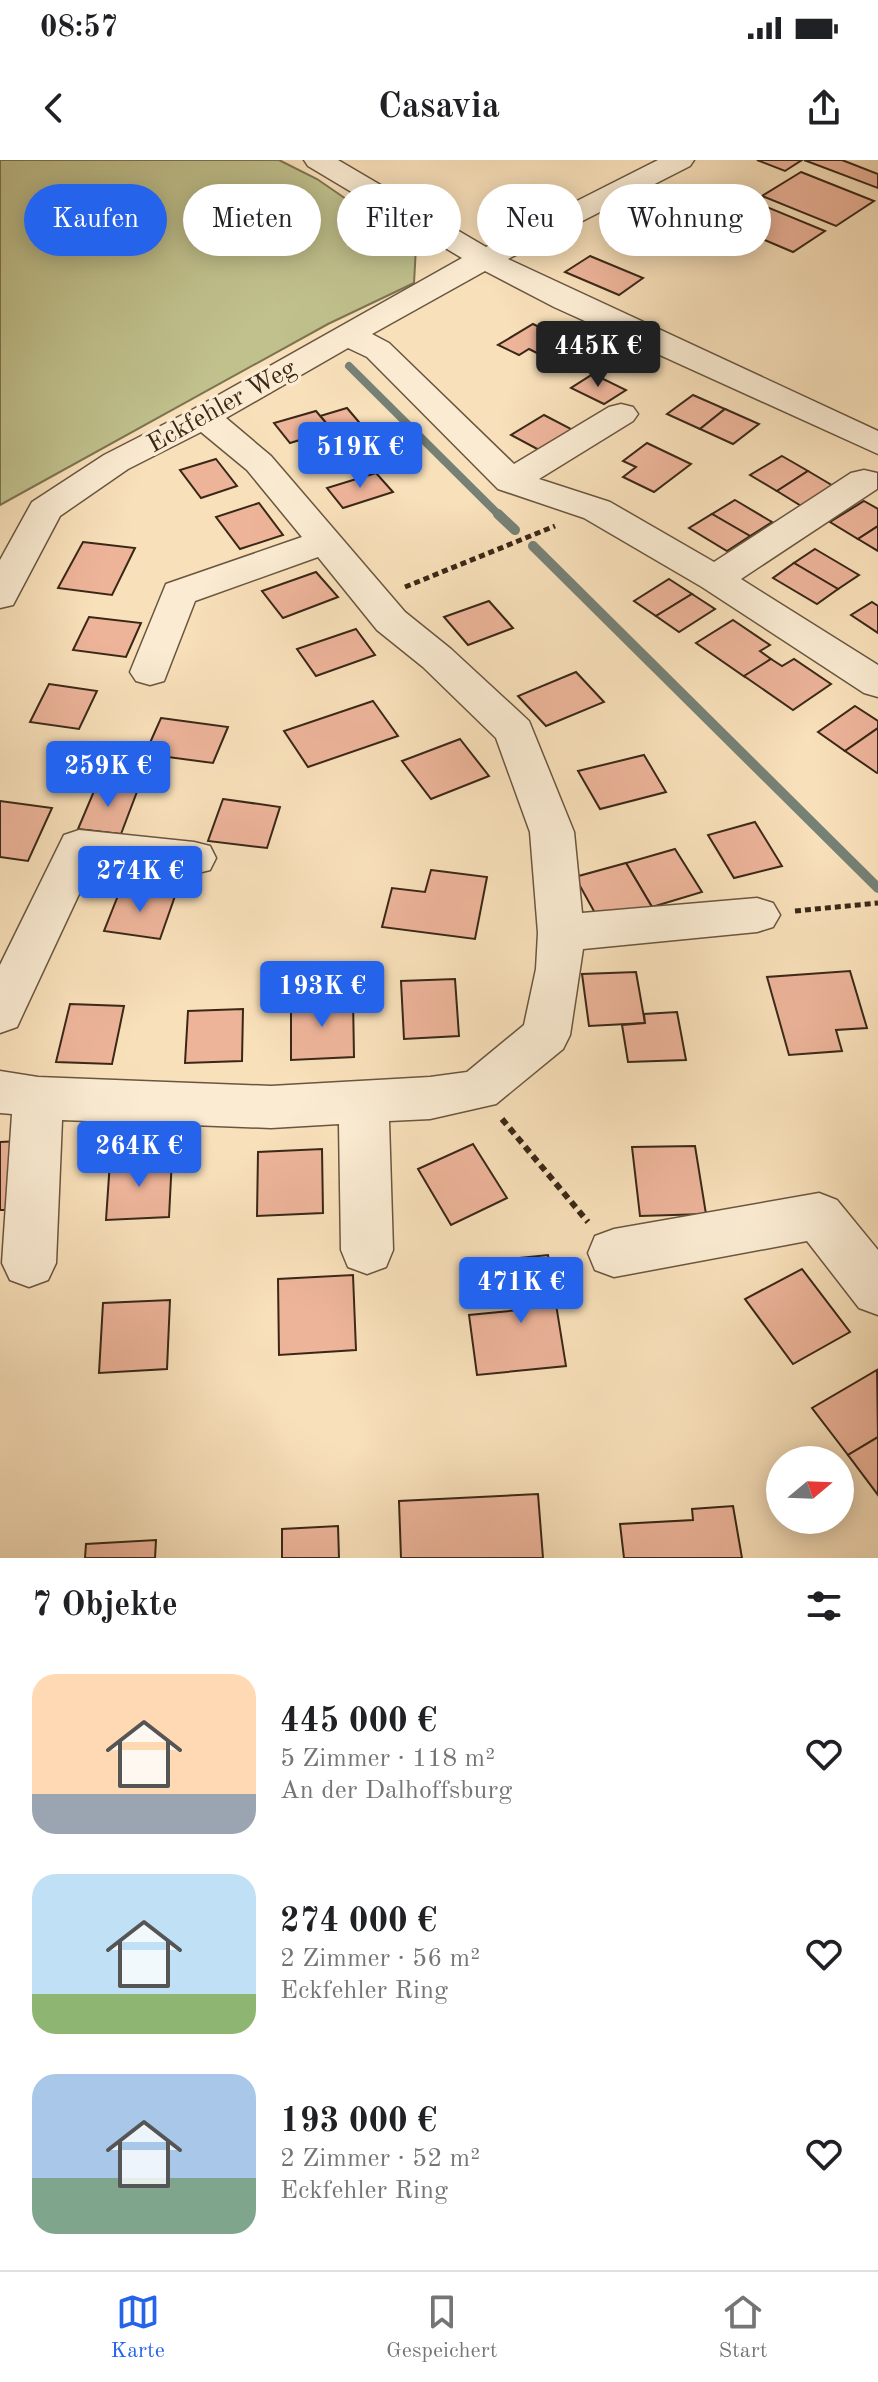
<!DOCTYPE html>
<html lang="de">
<head>
<meta charset="utf-8">
<style>
  body { margin:0; font-family:"Old Standard TT",serif; background:#f6f6f6; color:#202124; height:100vh; display:flex; flex-direction:column; font-size:30px; white-space:nowrap }
  * { box-sizing:border-box; margin:0 }
  p { font-size:26px; color:#757577 }
  .icon { flex:none; width:44px; height:44px; fill:none; stroke:currentColor; stroke-width:2; stroke-linecap:round; stroke-linejoin:round }
  .map { position:relative; height:1398px; overflow:hidden }
  .drawer { display:flex; flex-direction:column; background:#fff; flex:1 }
  .drawer>* { flex:none }
  .guide { position:absolute; left:24px; top:24px; width:830px; height:72px; display:flex; gap:16px }
  .needle { width:52px; rotate:71deg }
  .controls { position:absolute; left:766px; top:1286px; display:grid; gap:16px }
  .controls a { display:grid; place-items:center; width:88px; height:88px; border-radius:50%; background:#fff; box-shadow:0 4px 20px #0003; font-size:40px }
  .price { position:absolute; translate:-50% -68px; padding:0 18px; border-radius:8px; background:#2563eb; color:#fff; font-size:26px; line-height:52px; filter:drop-shadow(0 2px 4px #0008) }
  .price::after { content:''; position:absolute; left:50%; top:48px; width:24px; height:18px; margin-left:-12px; background:inherit; clip-path:polygon(0 0,100% 0,50% 100%) }
  .price.current { background:#222; color:#fff }
  ul { padding:0; list-style:none }
  li { display:flex; align-items:center; gap:24px; height:200px; padding:0 32px }
  li span { display:grid; place-items:center; flex:none; width:224px; height:160px; border-radius:24px; color:#555 }
  li>.icon { margin-inline-start:auto }
  span .icon { width:96px; height:96px; fill:#fffc; stroke-width:1 }
  li b { font-size:34px }
  h2 { display:flex; justify-content:space-between; align-items:center; height:96px; padding:0 32px; font-size:34px }
  .pill { padding:0 28px; border-radius:36px; background:#fff; box-shadow:0 4px 20px #0003; font-size:28px; line-height:72px }
  .pill.current { background:#2563eb; color:#fff }
  .status { display:flex; justify-content:space-between; align-items:center; height:56px; padding:0 40px; background:#fff; direction:ltr }
  .status svg { height:22px; fill:currentColor }
  header { display:flex; justify-content:space-between; align-items:center; height:104px; padding:0 32px; background:#fff; font-size:36px; font-weight:600 }
  .menu { display:flex; justify-content:space-around; align-items:center; height:112px; border-top:2px solid #e0e0e0; background:#fff; font-size:22px; color:#757577 }
  .menu a { display:grid; justify-items:center; gap:4px }
  .menu .current { color:#2563eb }
  .map>svg:first-child { display:block }
</style>
</head>
<body>
<div class="status"><b>08:57</b><svg viewBox="0 0 49 12"><path d="M0 12V9h3v3zM5 12V6h3v6zM10 12V3h3v9zM15 12V0h3v12zM26 1h20v11H26zM47 4h2v5h-2z"/></svg></div>
<header><svg class="icon" aria-label="back" viewBox="0 0 24 24"><path d="M15 5l-7 7 7 7"/></svg>Casavia<svg class="icon" aria-label="share" viewBox="0 0 24 24"><path d="M12 15V3M7 8l5-5 5 5M5 13v7h14v-7"/></svg></header>
<div class="map">
<svg width="878" height="1398" viewBox="0 0 878 1398">
  <rect width="100%" height="100%" fill="#f8e0ba"/>
  <filter id="stains"><feTurbulence type="fractalNoise" baseFrequency=".0025" numOctaves="4"/><feColorMatrix values="0 0 0 0 .2 0 0 0 0 .09 0 0 0 0 .02 0 0 0 .5 -.17"/></filter>
  <radialGradient id="worn" r=".72"><stop offset=".6" stop-color="#630" stop-opacity="0"/><stop offset="1" stop-color="#630" stop-opacity=".3"/></radialGradient>
  <path fill="#c0c18d" stroke="#7d7452" stroke-width="2" d="M0 0H279L317 19 416 87 414 123 328 164 0 345Z"/>
  <g fill="none" stroke-linecap="round" stroke-linejoin="round">
    <path stroke="#768176" stroke-width="8" d="M349 206 500 356"/>
    <g stroke="#768176" stroke-width="10">
      <path d="M498 354 515 370"/>
      <path d="M533 386 878 728"/>
    </g>
  </g>
  <g fill="#edb49a" stroke="#3a2817" stroke-width="2">
    <path d="M757 0H802L785 11Z"/>
    <path d="M804 0H842L878 14V28Z"/>
    <path d="M801 12 874 41 836 66 762 36Z"/>
    <path d="M750 40 825 71 793 92 717 60Z"/>
    <path d="M590 96 643 118 619 135 565 112Z"/>
    <path d="M533 164 563 179 539 194 529 189 519 195 498 185Z"/>
    <path d="M593 214 626 230 604 244 571 228Z"/>
    <path d="M693 235 725 249 700 269 667 254Z"/>
    <path d="M347 248 364 268 337 276 320 256Z"/>
    <path d="M725 249 759 264 733 284 700 269Z"/>
    <path d="M316 251 332 270 290 283 274 263Z"/>
    <path d="M544 255 573 270 541 291 511 275Z"/>
    <path d="M647 283 691 304 654 332 623 317 636 307 623 301Z"/>
    <path d="M782 296 808 311 777 331 750 315Z"/>
    <path d="M216 299 237 326 201 338 180 310Z"/>
    <path d="M808 311 835 327 803 347 777 331Z"/>
    <path d="M376 313 393 332 343 348 327 328Z"/>
    <path d="M735 340 772 362 750 376 712 354Z"/>
    <path d="M864 341 878 349V366L858 379 830 362Z"/>
    <path d="M259 343 283 375 240 389 216 357Z"/>
    <path d="M712 354 750 376 727 391 689 368Z"/>
    <path d="M878 366V391L858 379Z"/>
    <path d="M83 382 135 388 112 435 58 428Z"/>
    <path d="M815 389 859 415 838 429 794 403Z"/>
    <path d="M794 403 838 429 817 444 773 418Z"/>
    <path d="M316 412 338 437 283 458 262 431Z"/>
    <path d="M669 419 692 434 656 456 634 441Z"/>
    <path d="M692 434 715 449 679 472 656 456Z"/>
    <path d="M489 441 513 468 468 485 444 457Z"/>
    <path d="M872 442 878 446V473L851 455Z"/>
    <path d="M89 457 141 463 126 497 73 490Z"/>
    <path d="M733 460 770 485 760 491 771 499 745 517 696 483Z"/>
    <path d="M356 469 375 495 316 516 297 489Z"/>
    <path d="M771 499 782 506 794 499 831 524 793 550 744 516Z"/>
    <path d="M576 512 604 542 546 566 518 536Z"/>
    <path d="M49 524 97 531 79 569 30 562Z"/>
    <path d="M373 541 398 576 308 607 284 571Z"/>
    <path d="M855 546 878 561V568L845 591 818 572Z"/>
    <path d="M161 558 228 567 213 603 145 594Z"/>
    <path d="M878 568V612L877 613 845 591Z"/>
    <path d="M460 579 489 616 431 639 402 601Z"/>
    <path d="M644 595 666 632 600 649 578 611Z"/>
    <path d="M97 624 138 629 121 674 78 669Z"/>
    <path d="M223 639 280 647 267 688 208 681Z"/>
    <path d="M0 641 52 648 28 701 0 697Z"/>
    <path d="M755 662 782 706 734 718 708 675Z"/>
    <path d="M675 689 702 732 652 747 626 703Z"/>
    <path d="M626 703 652 747 600 762 575 717Z"/>
    <path d="M431 710 487 717 475 779 382 767 392 728 425 732Z"/>
    <path d="M121 728 175 736 160 779 104 771Z"/>
    <path d="M850 811 867 868 836 870 842 891 789 895 767 817Z"/>
    <path d="M636 812 645 863 589 866 582 814Z"/>
    <path d="M455 819 459 876 404 879 401 821Z"/>
    <path d="M353 838 354 897 291 900V841Z"/>
    <path d="M70 844 124 846 112 904 56 902Z"/>
    <path d="M243 849 242 901 185 903 188 851Z"/>
    <path d="M677 852 686 900 628 902 622 865 645 863 644 854Z"/>
    <path d="M20 981 12 1050H0V982Z"/>
    <path d="M473 984 507 1038 451 1065 418 1009Z"/>
    <path d="M695 986 706 1054 640 1056 632 987Z"/>
    <path d="M322 989 323 1053 257 1056 258 992Z"/>
    <path d="M172 998 169 1057 106 1060 110 1001Z"/>
    <path d="M548 1095 566 1206 477 1215 469 1155 519 1150 510 1099Z"/>
    <path d="M802 1109 850 1172 793 1204 745 1139Z"/>
    <path d="M353 1115 356 1190 279 1195 278 1119Z"/>
    <path d="M170 1140 167 1209 99 1213 103 1143Z"/>
    <path d="M877 1210 878 1277 848 1295 812 1248Z"/>
    <path d="M878 1277V1335L848 1295Z"/>
    <path d="M538 1334 543 1398H401L399 1341Z"/>
    <path d="M733 1346 742 1398H624L620 1364 693 1360 692 1349Z"/>
    <path d="M338 1366 339 1398H282V1369Z"/>
    <path d="M156 1380 155 1398H85L86 1384Z"/>
  </g>
  <g fill="none" stroke-linecap="round" stroke-linejoin="round">
    <g stroke="#6a5640" stroke-width="3">
      <g id="minor">
        <path d="M304 0H338L486 87 658 0H694L690 6 508 99 878 271V294L554 147 485 111 372 174 389 183 514 304 609 247 621 244 633 247 638 254 633 261 539 319 610 342 714 402 851 313 864 310 877 313V329L741 419 878 505V537L864 533 702 427 584 358 498 329 367 197 348 188 226 258 271 296 405 452 451 489 529 561 574 672 582 753 757 738 773 743 780 755 773 767 757 772 583 789 570 875 563 889 496 944 430 959 389 961 393 1090 386 1107 367 1114 348 1107 341 1090 339 964 271 968 62 960 56 1103 48 1120 29 1127 10 1120 2 1103 12 954 0 953V911L38 917 271 926 430 917 467 912 524 865 536 809 538 773 530 672 496 578 423 507 377 470 318 397 195 441 164 521 150 525 136 521 130 512 166 424 302 377 247 310 201 272 128 309 60 356 13 445 0 448V400L32 342 104 295 192 250 462 98 308 6Z"/>
        <path d="M79 670 194 682 210 686 216 698 210 710 194 714 93 704 17 867 0 873V805L64 675Z"/>
        <path d="M819 1033 837 1040 878 1090V1155L859 1148 807 1081 614 1117 595 1110 588 1093 595 1076 614 1069Z"/>
      </g>
    </g>
    <g stroke="#3a2817" stroke-width="5" stroke-dasharray="6 4" stroke-linecap="butt">
      <path d="M405 427 555 366"/>
      <path d="M795 751 878 743"/>
    </g>
    <path stroke="#3a2817" stroke-width="6" stroke-dasharray="7 5" stroke-linecap="butt" d="M502 959 588 1062"/>
    <use href="#minor" fill="#faebd2" fill-rule="evenodd"/>
  </g>
  <g text-anchor="middle" stroke-width="7" stroke-linejoin="round" paint-order="stroke">
    <g font-size="26" fill="#3a2817" stroke="#faebd2">
      <text transform="translate(221 245) rotate(-29)" y="9">Eckfehler Weg</text>
    </g>
  </g>
  <rect width="100%" height="100%" filter="url(#stains)"/>
  <rect width="100%" height="100%" fill="url(#worn)"/>
</svg>
<div class="controls">
<a><svg class="needle" viewBox="-14 -14 28 28"><path d="M0-13l5 13h-10z" fill="#e53935"/><path d="M0 13l5-13h-10z" fill="#757577"/></svg></a>
</div>
<b class="price current" style="left:598px;top:229px">445K €</b>
<b class="price" style="left:360px;top:330px">519K €</b>
<b class="price" style="left:108px;top:649px">259K €</b>
<b class="price" style="left:140px;top:754px">274K €</b>
<b class="price" style="left:322px;top:869px">193K €</b>
<b class="price" style="left:139px;top:1029px">264K €</b>
<b class="price" style="left:521px;top:1165px">471K €</b>
<div class="guide">
<a class="pill current">Kaufen</a>
<a class="pill">Mieten</a>
<a class="pill">Filter</a>
<a class="pill">Neu</a>
<a class="pill">Wohnung</a>
</div>
</div>
<section class="drawer">
<h2>7 Objekte<svg class="icon" aria-label="filters" viewBox="0 0 24 24"><path d="M4 7h16M4 17h16"/><circle cx="9" cy="7" r="2"/><circle cx="15" cy="17" r="2"/></svg></h2>
<ul>
<li><span style="background:linear-gradient(#ffd9b3 75%,#9aa5b1 0)"><svg class="icon" aria-label="home" viewBox="0 0 24 24"><path d="M3 11l9-7 9 7M6 9v11h12V9"/></svg></span><div><b>445 000 €</b><p>5 Zimmer · 118 m²</p><p>An der Dalhoffsburg</p></div><svg class="icon" aria-label="heart" viewBox="0 0 24 24"><path d="M12 20l-8-8c-3-5 5-10 8-4 3-6 11-1 8 4z"/></svg></li>
<li><span style="background:linear-gradient(#bfe0f5 75%,#8fb573 0)"><svg class="icon" aria-label="home" viewBox="0 0 24 24"><path d="M3 11l9-7 9 7M6 9v11h12V9"/></svg></span><div><b>274 000 €</b><p>2 Zimmer · 56 m²</p><p>Eckfehler Ring</p></div><svg class="icon" aria-label="heart" viewBox="0 0 24 24"><path d="M12 20l-8-8c-3-5 5-10 8-4 3-6 11-1 8 4z"/></svg></li>
<li><span style="background:linear-gradient(#a9c7e8 65%,#7fa58c 0)"><svg class="icon" aria-label="home" viewBox="0 0 24 24"><path d="M3 11l9-7 9 7M6 9v11h12V9"/></svg></span><div><b>193 000 €</b><p>2 Zimmer · 52 m²</p><p>Eckfehler Ring</p></div><svg class="icon" aria-label="heart" viewBox="0 0 24 24"><path d="M12 20l-8-8c-3-5 5-10 8-4 3-6 11-1 8 4z"/></svg></li>
</ul>
</section>
<nav class="menu">
<a class="current"><svg class="icon" aria-label="map" viewBox="0 0 24 24"><path d="M3 6l6-2 6 2 6-2v14l-6 2-6-2-6 2zM9 4v14M15 6v14"/></svg>Karte</a>
<a><svg class="icon" aria-label="saved" viewBox="0 0 24 24"><path d="M7 4h10v16l-5-4-5 4z"/></svg>Gespeichert</a>
<a><svg class="icon" aria-label="home" viewBox="0 0 24 24"><path d="M3 11l9-7 9 7M6 9v11h12V9"/></svg>Start</a>
</nav>
</body>
</html>
